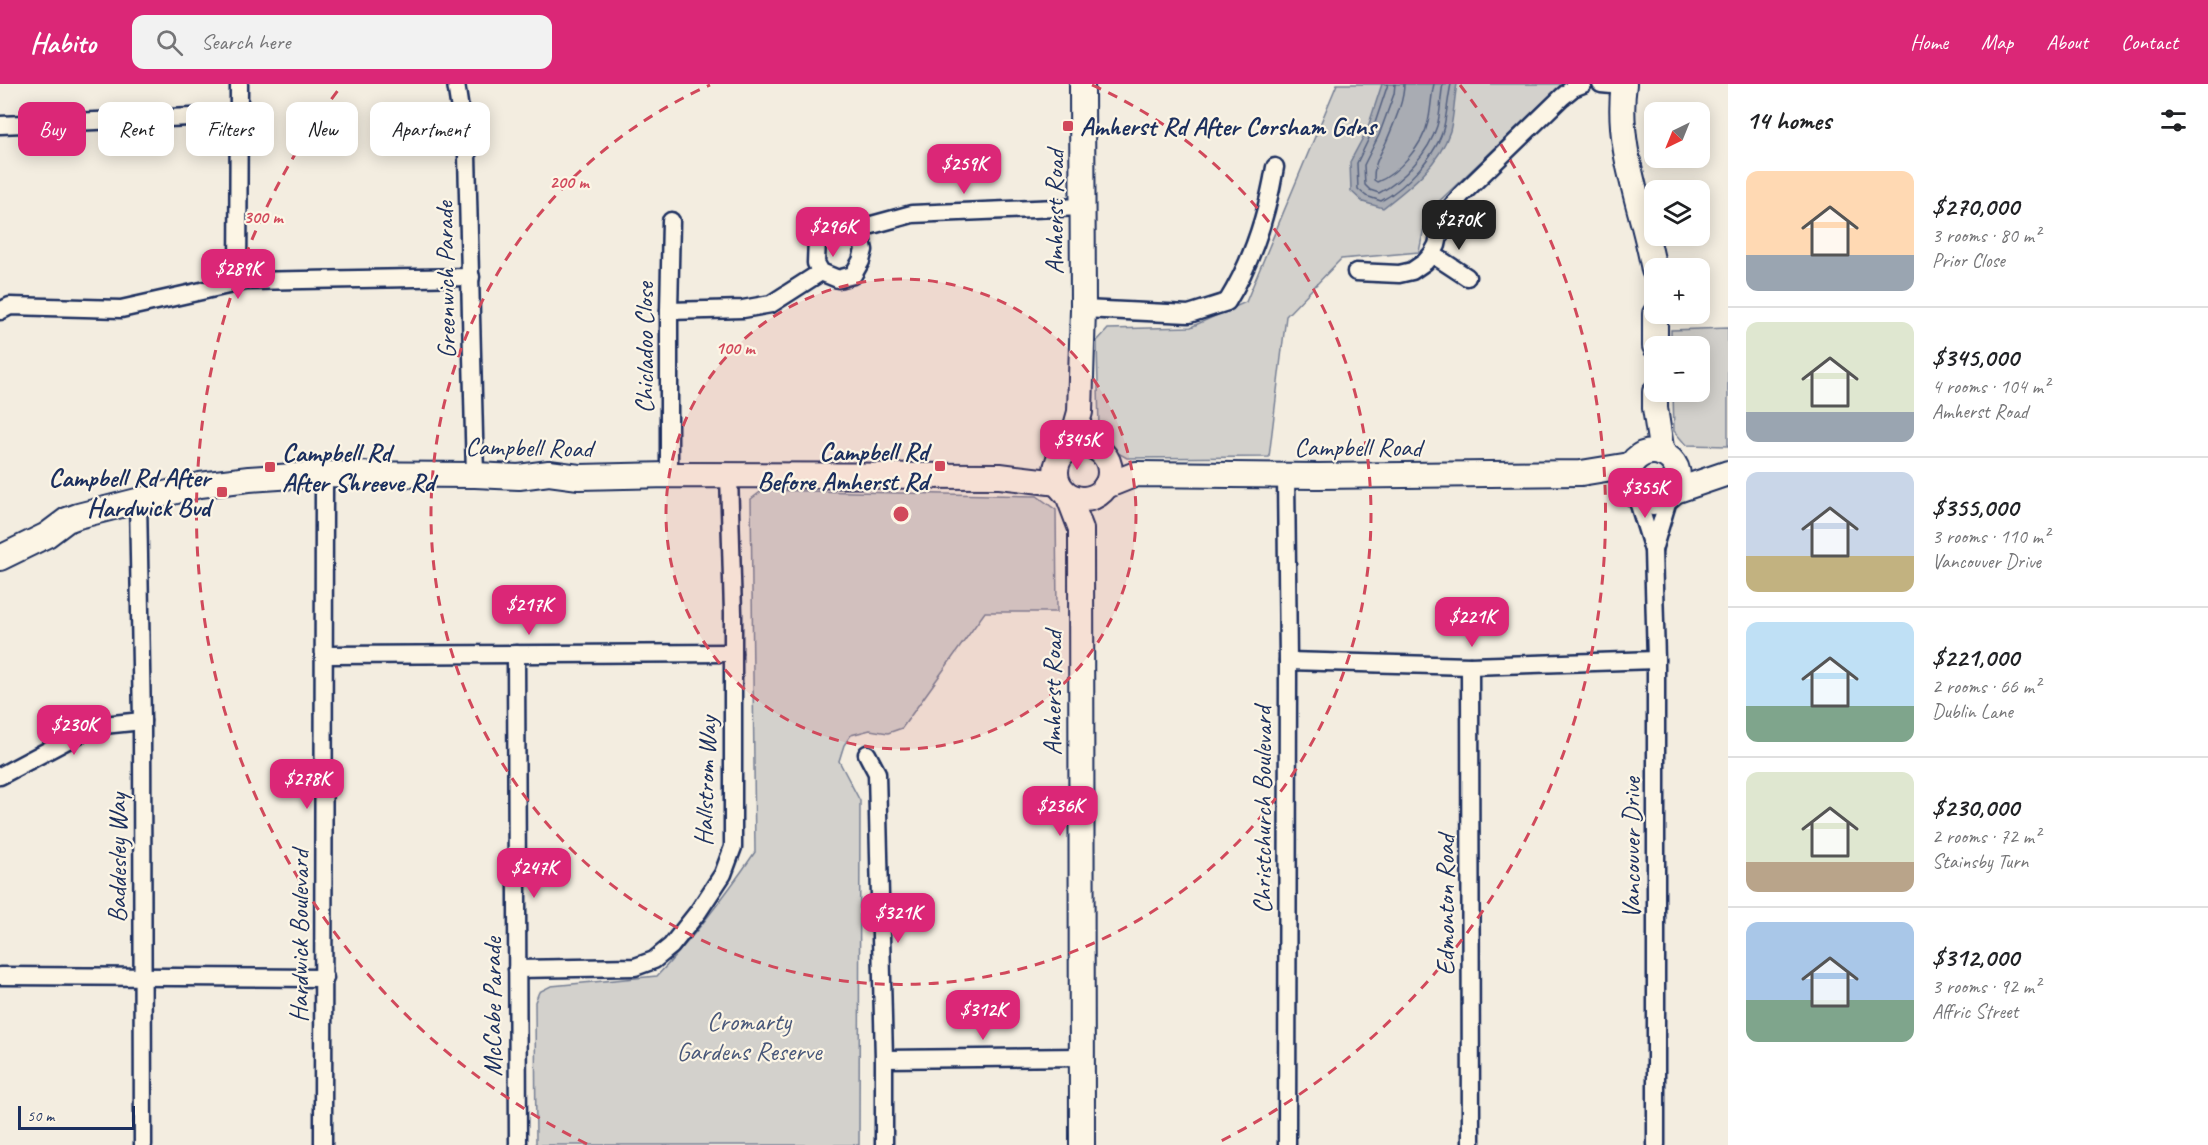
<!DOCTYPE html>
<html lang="en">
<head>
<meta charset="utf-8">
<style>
  body { margin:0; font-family:Caveat,sans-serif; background:#f2f2f2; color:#202124; height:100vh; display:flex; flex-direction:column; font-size:22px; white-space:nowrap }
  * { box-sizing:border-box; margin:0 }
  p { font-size:20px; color:#757577 }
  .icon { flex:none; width:33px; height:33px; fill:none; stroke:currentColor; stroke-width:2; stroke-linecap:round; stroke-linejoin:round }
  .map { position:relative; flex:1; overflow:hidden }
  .panel { display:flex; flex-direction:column; background:#fff; width:480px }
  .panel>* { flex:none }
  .banner { position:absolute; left:18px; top:18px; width:570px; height:54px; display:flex; gap:12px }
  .needle { width:39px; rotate:223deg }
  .buttons { position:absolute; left:1644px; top:18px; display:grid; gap:12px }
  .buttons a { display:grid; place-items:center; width:66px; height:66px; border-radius:12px; background:#fff; box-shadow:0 3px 15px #0003; font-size:30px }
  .scale { position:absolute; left:18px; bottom:15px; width:117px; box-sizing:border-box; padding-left:6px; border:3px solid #1b2f5e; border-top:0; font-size:16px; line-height:21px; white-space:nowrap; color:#1b2f5e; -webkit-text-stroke:4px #fcf5e5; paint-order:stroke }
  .price { position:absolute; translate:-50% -51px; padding:0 14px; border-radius:12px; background:#db2777; color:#fff; font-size:20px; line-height:39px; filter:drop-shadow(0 2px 3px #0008) }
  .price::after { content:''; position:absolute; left:50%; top:36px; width:18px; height:14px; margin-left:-9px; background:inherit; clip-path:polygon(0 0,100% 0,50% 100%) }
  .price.current { background:#222; color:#fff }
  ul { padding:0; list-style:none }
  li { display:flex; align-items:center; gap:18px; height:150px; padding:0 18px }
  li+li { border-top:2px solid #e0e0e0 }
  li span { display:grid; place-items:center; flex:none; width:168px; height:120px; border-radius:12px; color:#555 }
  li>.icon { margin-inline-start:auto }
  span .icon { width:72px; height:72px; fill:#fffc; stroke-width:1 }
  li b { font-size:26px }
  h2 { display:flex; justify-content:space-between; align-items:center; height:72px; padding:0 18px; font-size:26px }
  .chip { padding:0 21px; border-radius:12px; background:#fff; box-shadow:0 3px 15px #0003; font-size:21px; line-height:54px }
  .chip.current { background:#db2777; color:#fff }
  header { display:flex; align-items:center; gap:36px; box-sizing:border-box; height:84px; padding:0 30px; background:#db2777; color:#fff }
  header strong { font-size:28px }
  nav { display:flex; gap:33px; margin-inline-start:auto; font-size:21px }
  .search { width:420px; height:54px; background:#f2f2f2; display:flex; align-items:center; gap:15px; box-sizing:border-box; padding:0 21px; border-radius:12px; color:#757577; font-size:22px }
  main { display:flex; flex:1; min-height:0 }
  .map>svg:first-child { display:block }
</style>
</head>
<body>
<header>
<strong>Habito</strong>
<div class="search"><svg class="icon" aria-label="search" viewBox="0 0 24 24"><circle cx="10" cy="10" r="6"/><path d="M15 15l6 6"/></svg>Search here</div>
<nav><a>Home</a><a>Map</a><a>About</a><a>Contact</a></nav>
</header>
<main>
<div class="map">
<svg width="1728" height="1061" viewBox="0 0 1728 1061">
  <rect width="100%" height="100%" fill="#f3ede0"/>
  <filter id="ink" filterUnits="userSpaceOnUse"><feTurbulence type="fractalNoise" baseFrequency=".0167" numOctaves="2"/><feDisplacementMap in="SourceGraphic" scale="12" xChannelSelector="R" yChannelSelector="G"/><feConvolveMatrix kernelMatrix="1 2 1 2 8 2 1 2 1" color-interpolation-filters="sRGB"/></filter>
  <g filter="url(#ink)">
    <g fill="#d3d1cc" stroke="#778095" stroke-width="1.5">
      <path d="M1337 0H1562L1427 129 1419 168 1341 175 1286 232 1269 373 1127 374 1109 364 1099 345 1097 257 1108 245 1191 243 1246 218Z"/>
      <path d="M1728 244V362L1686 361 1674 347 1673 308H1700V262H1671V246Z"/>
      <path d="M763 406 1037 412 1056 426 1057 528H985L902 644 888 649 870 646 851 651 844 661 839 677 860 717 859 1061H536L535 918 539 908 551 902 657 892C694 853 725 812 755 768L751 415Z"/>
    </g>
    <path fill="#a9acb3" stroke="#707a91" stroke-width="1.5" d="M1382 0H1457C1454 15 1454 32 1450 47 1439 81 1410 103 1383 124L1363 118 1351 107 1350 78 1367 46Z"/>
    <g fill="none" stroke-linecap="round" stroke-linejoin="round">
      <g stroke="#546180" stroke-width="1.5">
        <path d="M1388 0 1372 48 1357 79 1358 105 1366 112 1381 117C1405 104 1438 70 1444 42 1447 28 1448 14 1451 0"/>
        <path d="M1395 0 1394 10 1379 51 1364 81 1365 101 1370 106 1379 109C1403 97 1429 68 1437 42 1441 29 1440 14 1443 0"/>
        <path d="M1404 0C1404 18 1394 39 1387 56 1381 70 1373 80 1374 96L1377 98C1398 90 1423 61 1428 38 1431 26 1431 12 1434 0"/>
      </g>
      <g stroke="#1b2f5e" stroke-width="21">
        <g id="street">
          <path d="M456 0 467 71 475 391"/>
          <path d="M1601 0 1623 2"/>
          <path d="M0 41 239 31"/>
          <path d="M836 136 851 138 860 148 864 166 861 177 853 191 838 195 821 188 816 179 817 154 822 141Z"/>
          <path d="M860 148 868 142 912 130 1082 123"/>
          <path d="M1432 170 1467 193"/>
          <path d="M1356 188 1399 190 1412 187 1425 178 1432 170 1437 161 1443 133 1462 110 1562 13 1573 4 1583 0"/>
          <path d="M238 198 239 0"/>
          <path d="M1083 225 1189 230 1227 218C1253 176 1267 131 1275 83"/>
          <path d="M0 227 10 222 121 225 246 197 471 193"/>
          <path d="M669 227 743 225 771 220 821 188"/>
          <path d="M669 391V227L671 137"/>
          <path d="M1286 392 1288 577 1287 1061"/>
          <path d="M1637 414 1653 466 1656 576V1061"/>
          <path d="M138 416 142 637 143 1061"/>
          <path d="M1653 466 1669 413"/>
          <path d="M516 570 518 1061"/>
          <path d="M325 571 733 569"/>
          <path d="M1288 577 1470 582 1656 576"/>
          <path d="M1470 582 1471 1061"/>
          <path d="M867 670 877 689 884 975V1061"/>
          <path d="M0 692 94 642 142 637"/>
          <path d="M517 885 635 883 654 876 671 862 698 828 723 790 733 763V529L729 391"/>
          <path d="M0 892 325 894"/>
          <path d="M884 975 1082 973"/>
          <path d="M323 1061 324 390"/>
        </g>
      </g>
      <g stroke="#1b2f5e" stroke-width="28">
        <g id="secondary">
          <path d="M1624 0C1615 64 1643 124 1654 186"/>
          <path d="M1655 230V262"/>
          <path d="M1655 308V324L1662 370"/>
          <circle cx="1083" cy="388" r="27"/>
          <path d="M1070 364 1080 328 1083 225 1082 0"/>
          <circle cx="1653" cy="393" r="25"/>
          <path d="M1106 402 1136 390 1318 392 1581 389 1630 381"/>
          <path d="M1675 407 1728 389"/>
          <path d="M1068 411 1081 445 1082 1061"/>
          <path d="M0 474 47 451 67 436 78 432 200 401 249 395 324 390 475 391 519 393 549 389 579 393 669 391 1000 392 1058 399"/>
        </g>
      </g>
      <use href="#street" stroke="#fcf5e5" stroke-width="16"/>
      <use href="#secondary" stroke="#fcf5e5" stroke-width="24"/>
    </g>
  </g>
  <circle cx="901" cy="430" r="235" fill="#d1495b" fill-opacity=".12"/>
  <g fill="none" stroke="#d1495b" stroke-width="3" stroke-dasharray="10 8">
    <circle cx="901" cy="430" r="235"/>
    <path d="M1092 1A470 470 0 1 1 710 1"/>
    <path d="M587 1060A704 704 0 0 1 342 1M1460 1A704 704 0 0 1 1215 1060"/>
  </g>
  <g fill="#d1495b" stroke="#fcf5e5" stroke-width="2">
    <rect x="1062" y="36" width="12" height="12" rx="3"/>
    <rect x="934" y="376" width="12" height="12" rx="3"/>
    <rect x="264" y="377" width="12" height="12" rx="3"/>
    <rect x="216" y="402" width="12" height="12" rx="3"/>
  </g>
  <g text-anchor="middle" stroke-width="4.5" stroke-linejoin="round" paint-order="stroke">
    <g font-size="26" font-weight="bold" fill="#1b2f5e" stroke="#fcf5e5" text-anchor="start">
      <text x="1080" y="51">Amherst Rd After Corsham Gdns</text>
      <text x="928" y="376" text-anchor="end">Campbell Rd<tspan x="928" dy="30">Before Amherst Rd</tspan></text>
      <text x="282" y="377">Campbell Rd<tspan x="282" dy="30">After Shreeve Rd</tspan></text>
      <text x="210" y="402" text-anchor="end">Campbell Rd After<tspan x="210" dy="30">Hardwick Bvd</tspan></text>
    </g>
    <g font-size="26" fill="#1b2f5e" stroke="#fcf5e5">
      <text transform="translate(1054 128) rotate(-90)" y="9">Amherst Road</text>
      <text transform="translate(445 196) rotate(-91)" y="9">Greenwich Parade</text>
      <text transform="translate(644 264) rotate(-90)" y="9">Chicladoo Close</text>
      <text transform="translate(529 363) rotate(1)" y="9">Campbell Road</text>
      <text x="1358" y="372">Campbell Road</text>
      <text transform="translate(1052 609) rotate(-90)" y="9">Amherst Road</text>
      <text transform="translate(705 697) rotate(-88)" y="9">Hallstrom Way</text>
      <text transform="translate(1262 726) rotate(-90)" y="9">Christchurch Boulevard</text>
      <text transform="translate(1631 764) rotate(-90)" y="9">Vancouver Drive</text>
      <text transform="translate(117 774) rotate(-90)" y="9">Baddesley Way</text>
      <text transform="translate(1445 821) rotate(-90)" y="9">Edmonton Road</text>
      <text transform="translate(299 852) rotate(-90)" y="9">Hardwick Boulevard</text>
      <text transform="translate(492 923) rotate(-90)" y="9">McCabe Parade</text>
    </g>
    <g font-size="26" fill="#49587a" stroke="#fcf5e5">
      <text x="749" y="946">Cromarty<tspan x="749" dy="30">Gardens Reserve</tspan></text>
    </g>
  </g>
  <circle cx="901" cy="430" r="9" fill="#d1495b" stroke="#fcf5e5" stroke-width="3"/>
  <g font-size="18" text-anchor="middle" font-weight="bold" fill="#d1495b" stroke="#fcf5e5" stroke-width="4.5" stroke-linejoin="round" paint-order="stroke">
    <text x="569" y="104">200 m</text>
    <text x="263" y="139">300 m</text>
    <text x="735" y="270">100 m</text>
  </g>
</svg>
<div class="buttons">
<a><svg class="needle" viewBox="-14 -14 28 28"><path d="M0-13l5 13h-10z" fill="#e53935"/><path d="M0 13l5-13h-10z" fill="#757577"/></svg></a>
<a><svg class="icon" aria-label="layers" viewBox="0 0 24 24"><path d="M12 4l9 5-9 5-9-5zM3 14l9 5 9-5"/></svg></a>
<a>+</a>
<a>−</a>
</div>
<div class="scale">50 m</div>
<b class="price" style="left:964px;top:111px">$259K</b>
<b class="price current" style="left:1459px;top:167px">$270K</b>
<b class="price" style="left:833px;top:174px">$296K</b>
<b class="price" style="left:238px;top:216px">$289K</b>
<b class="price" style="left:1077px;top:387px">$345K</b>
<b class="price" style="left:1645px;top:435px">$355K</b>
<b class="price" style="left:529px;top:552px">$217K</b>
<b class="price" style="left:1472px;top:564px">$221K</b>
<b class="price" style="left:74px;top:672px">$230K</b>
<b class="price" style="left:307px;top:726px">$278K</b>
<b class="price" style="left:1060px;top:753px">$236K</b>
<b class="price" style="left:534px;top:815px">$247K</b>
<b class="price" style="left:898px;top:860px">$321K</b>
<b class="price" style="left:983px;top:957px">$312K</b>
<div class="banner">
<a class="chip current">Buy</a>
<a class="chip">Rent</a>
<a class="chip">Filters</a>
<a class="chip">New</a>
<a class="chip">Apartment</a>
</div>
</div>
<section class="panel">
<h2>14 homes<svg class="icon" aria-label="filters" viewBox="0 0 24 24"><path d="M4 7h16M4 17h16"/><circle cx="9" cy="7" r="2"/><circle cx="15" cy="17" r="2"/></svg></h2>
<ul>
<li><span style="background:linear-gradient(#ffd9b3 70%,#9aa5b1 0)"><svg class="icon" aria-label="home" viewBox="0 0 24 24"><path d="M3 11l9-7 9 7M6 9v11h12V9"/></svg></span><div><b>$270,000</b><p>3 rooms · 80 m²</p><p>Prior Close</p></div></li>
<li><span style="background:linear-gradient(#dfe7d0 75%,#9aa5b1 0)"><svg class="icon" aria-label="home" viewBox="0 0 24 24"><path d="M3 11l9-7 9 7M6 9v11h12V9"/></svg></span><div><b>$345,000</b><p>4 rooms · 104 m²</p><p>Amherst Road</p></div></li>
<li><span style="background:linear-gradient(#c9d6e8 70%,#c2b280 0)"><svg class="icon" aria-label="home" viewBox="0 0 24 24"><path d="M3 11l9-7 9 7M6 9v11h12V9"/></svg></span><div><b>$355,000</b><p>3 rooms · 110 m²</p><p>Vancouver Drive</p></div></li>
<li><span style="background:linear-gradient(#bfe0f5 70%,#7fa58c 0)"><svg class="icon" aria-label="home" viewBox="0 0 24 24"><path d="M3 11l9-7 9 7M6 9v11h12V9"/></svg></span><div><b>$221,000</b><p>2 rooms · 66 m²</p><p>Dublin Lane</p></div></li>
<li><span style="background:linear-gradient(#dfe7d0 75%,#b9a48a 0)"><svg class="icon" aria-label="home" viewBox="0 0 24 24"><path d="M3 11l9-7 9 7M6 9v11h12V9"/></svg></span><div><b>$230,000</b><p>2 rooms · 72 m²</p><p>Stainsby Turn</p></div></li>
<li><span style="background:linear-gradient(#a9c7e8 65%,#7fa58c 0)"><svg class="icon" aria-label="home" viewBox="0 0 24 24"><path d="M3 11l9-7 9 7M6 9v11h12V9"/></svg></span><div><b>$312,000</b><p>3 rooms · 92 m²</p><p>Affric Street</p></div></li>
</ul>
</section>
</main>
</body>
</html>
